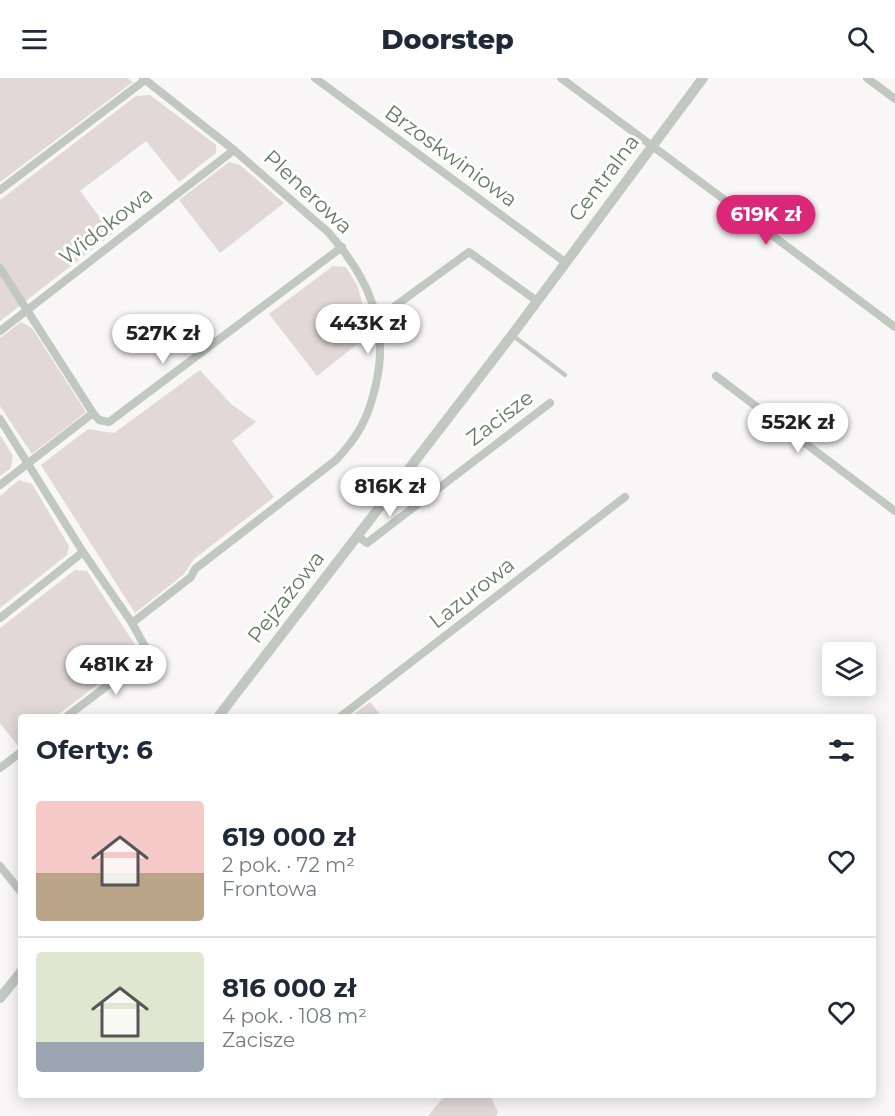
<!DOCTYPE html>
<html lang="pl">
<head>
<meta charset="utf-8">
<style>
  body { margin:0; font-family:Montserrat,sans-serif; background:#f6f6f7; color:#1f2937; height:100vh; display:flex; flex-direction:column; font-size:22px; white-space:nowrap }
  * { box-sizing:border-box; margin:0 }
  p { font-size:20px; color:#747a83 }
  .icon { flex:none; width:33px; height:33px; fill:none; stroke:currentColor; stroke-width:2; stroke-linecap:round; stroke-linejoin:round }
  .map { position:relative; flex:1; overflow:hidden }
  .panel { position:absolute; left:18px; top:636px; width:858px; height:384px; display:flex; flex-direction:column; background:#fff; border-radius:6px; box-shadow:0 3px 15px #0003 }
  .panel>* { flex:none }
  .controls { position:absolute; left:822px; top:564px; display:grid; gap:12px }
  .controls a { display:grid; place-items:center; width:54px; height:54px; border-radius:6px; background:#fff; box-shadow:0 3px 15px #0003; font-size:30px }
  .price { position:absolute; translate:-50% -51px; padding:0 14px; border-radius:21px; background:#fff; color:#222; font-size:20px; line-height:39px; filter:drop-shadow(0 2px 3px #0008) }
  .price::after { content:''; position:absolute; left:50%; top:36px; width:18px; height:14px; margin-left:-9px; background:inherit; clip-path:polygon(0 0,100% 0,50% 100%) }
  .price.selected { background:#db2777; color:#fff }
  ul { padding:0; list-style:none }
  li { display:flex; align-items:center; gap:18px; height:150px; padding:0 18px }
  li+li { border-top:2px solid #e0e1e3 }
  li span { display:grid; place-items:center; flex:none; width:168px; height:120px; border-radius:6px; color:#555 }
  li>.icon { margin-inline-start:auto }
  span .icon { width:72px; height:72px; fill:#fffc; stroke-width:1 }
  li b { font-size:26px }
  h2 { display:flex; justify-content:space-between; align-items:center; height:72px; padding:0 18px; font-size:26px }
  header { display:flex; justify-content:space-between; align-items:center; height:78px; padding:0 18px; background:#fff; font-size:27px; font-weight:800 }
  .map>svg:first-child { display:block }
</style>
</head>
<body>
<header><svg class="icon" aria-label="menu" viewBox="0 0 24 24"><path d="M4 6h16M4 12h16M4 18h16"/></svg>Doorstep<svg class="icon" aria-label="search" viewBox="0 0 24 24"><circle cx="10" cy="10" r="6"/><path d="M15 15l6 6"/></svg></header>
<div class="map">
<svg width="895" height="1038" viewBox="0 0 895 1038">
  <rect width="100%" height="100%" fill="#f9f6f8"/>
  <g fill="#e1d8d7">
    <path d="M0 0H127L133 4 0 104Z"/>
    <path d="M150 17 216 67V75L179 104 146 63 80 113 112 156 0 243V122L136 18Z"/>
    <path d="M229 84 240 87 284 125 220 175 179 122Z"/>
    <path d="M333 188 346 189 358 209 370 256 317 298 269 236Z"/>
    <path d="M21 244 32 250 86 334 32 376 0 328V260Z"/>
    <path d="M200 292 231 326 256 344 232 363 274 419 194 481 183 497 135 535 41 387 88 351 114 355Z"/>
    <path d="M0 357 13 378 11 390 0 398Z"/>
    <path d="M19 402 32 406 69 468 67 477 0 530V418Z"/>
    <path d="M75 492 87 493 135 567 132 580 55 639H21V666L18 668 0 645V550Z"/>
    <path d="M370 624 382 639H350Z"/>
    <path d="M452 1017H490L498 1034 496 1038H428L442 1021Z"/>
  </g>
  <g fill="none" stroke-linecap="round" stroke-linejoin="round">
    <path stroke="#c0c8bf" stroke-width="4.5" d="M512 257 565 297"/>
    <g stroke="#c0c8bf" stroke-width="8">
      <path d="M315 0 565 184"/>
      <path d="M561 0 895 249"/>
      <path d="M867 0 895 21"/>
      <path d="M0 112 145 2"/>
      <path d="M0 190 93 335"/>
      <path d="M377 238 391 231 469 174 537 223"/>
      <path d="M0 253 234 72"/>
      <path d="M716 298 895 433"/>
      <path d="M0 341 83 474 132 545 149 576 66 639"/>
      <path d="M0 407 93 335 99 342 109 344 342 169"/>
      <path d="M357 458 367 465 550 325"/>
      <path d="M0 540 83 474"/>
      <path d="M132 545 191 499 195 491 336 382C359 358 369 338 376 306 390 246 367 198 328 154L234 72 143 0"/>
      <path d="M340 639 625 419"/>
      <path d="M0 690 21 674"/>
      <path d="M0 788 21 814"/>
    </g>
    <g stroke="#c0c8bf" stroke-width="10">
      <path d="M218 639 512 257 703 0"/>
      <path d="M0 920 21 894"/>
    </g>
  </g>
  <g text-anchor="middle" stroke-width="6" stroke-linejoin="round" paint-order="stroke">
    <g font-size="21" fill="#627c5e" stroke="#fff">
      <text transform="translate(451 78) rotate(36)" y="7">Brzoskwiniowa</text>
      <text transform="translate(604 100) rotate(-53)" y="7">Centralna</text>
      <text transform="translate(308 114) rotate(43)" y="7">Plenerowa</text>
      <text transform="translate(106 148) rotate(-38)" y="7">Widokowa</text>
      <text transform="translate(500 340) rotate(-37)" y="7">Zacisze</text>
      <text transform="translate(472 515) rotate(-38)" y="7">Lazurowa</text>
      <text transform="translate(286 519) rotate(-52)" y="7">Pejzażowa</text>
    </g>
  </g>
</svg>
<div class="controls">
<a><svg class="icon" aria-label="layers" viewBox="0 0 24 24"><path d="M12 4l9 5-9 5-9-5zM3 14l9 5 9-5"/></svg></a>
</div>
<b class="price selected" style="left:766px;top:168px">619K zł</b>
<b class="price" style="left:368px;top:277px">443K zł</b>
<b class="price" style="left:163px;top:287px">527K zł</b>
<b class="price" style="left:798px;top:376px">552K zł</b>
<b class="price" style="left:390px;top:440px">816K zł</b>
<b class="price" style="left:116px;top:618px">481K zł</b>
<section class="panel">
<h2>Oferty: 6<svg class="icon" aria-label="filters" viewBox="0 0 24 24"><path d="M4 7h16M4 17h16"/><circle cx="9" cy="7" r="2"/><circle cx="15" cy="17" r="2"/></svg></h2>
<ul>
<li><span style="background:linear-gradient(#f6c9c9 60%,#b9a48a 0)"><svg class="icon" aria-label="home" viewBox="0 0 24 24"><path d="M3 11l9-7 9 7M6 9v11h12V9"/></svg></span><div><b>619 000 zł</b><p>2 pok. · 72 m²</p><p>Frontowa</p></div><svg class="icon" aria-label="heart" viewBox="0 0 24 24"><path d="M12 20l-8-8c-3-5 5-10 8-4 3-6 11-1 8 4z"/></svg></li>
<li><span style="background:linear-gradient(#dfe7d0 75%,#9aa5b1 0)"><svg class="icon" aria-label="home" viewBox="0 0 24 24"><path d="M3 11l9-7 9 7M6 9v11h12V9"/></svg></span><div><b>816 000 zł</b><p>4 pok. · 108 m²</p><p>Zacisze</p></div><svg class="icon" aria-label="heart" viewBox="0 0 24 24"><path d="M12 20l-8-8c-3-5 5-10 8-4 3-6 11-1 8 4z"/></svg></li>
</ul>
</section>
</div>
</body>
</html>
